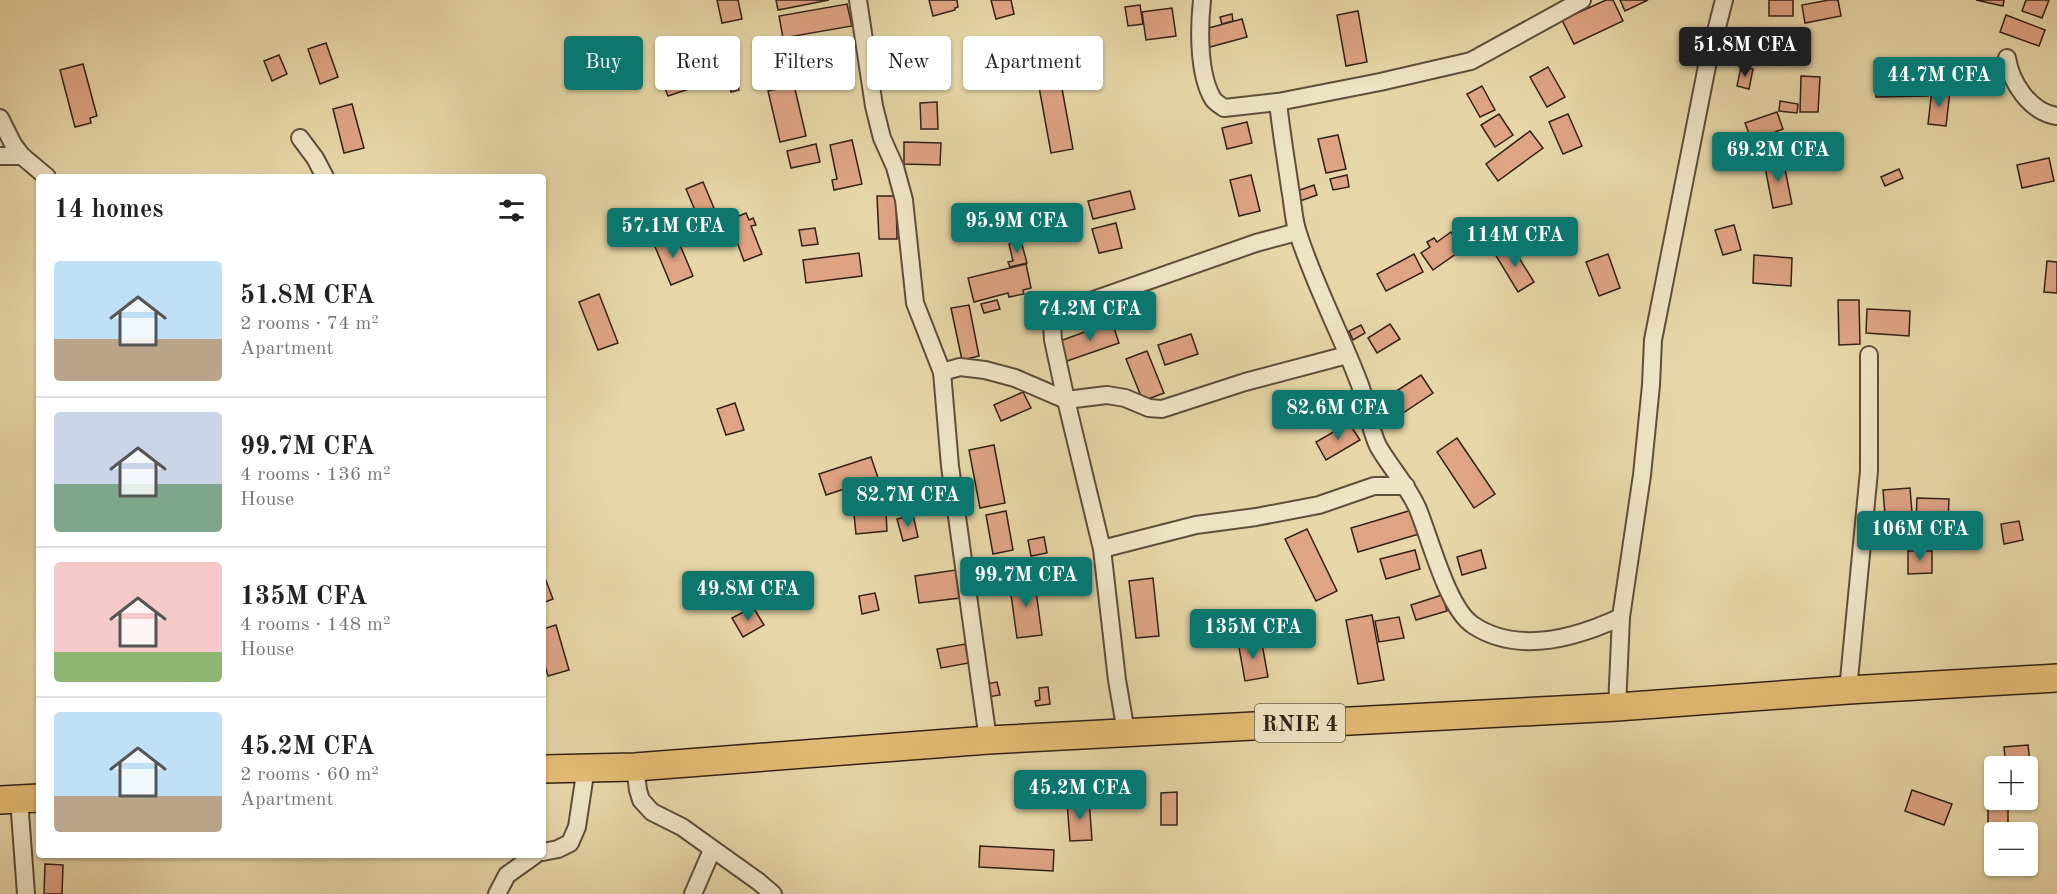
<!DOCTYPE html>
<html lang="en">
<head>
<meta charset="utf-8">
<style>
  body { margin:0; font-family:"Old Standard TT",serif; background:#f2f2f2; color:#222; height:100vh; display:flex; flex-direction:column; font-size:22px; white-space:nowrap }
  * { box-sizing:border-box; margin:0 }
  p { font-size:20px; color:#767676 }
  .icon { flex:none; width:33px; height:33px; fill:none; stroke:currentColor; stroke-width:2; stroke-linecap:round; stroke-linejoin:round }
  .map { position:relative; flex:1; overflow:hidden }
  .panel { position:absolute; left:36px; top:174px; width:510px; height:684px; display:flex; flex-direction:column; background:#fff; border-radius:6px; box-shadow:0 2px 4px #0004 }
  .panel>* { flex:none }
  .top-card { position:absolute; left:564px; top:36px; width:570px; height:54px; display:flex; gap:12px }
  .buttons { position:absolute; left:1984px; top:756px; display:grid; gap:12px }
  .buttons a { display:grid; place-items:center; width:54px; height:54px; border-radius:6px; background:#fff; box-shadow:0 2px 4px #0004; font-size:30px }
  .price { position:absolute; translate:-50% -51px; padding:0 14px; border-radius:6px; background:#0f766e; color:#fff; font-size:20px; line-height:39px; filter:drop-shadow(0 2px 3px #0008) }
  .price::after { content:''; position:absolute; left:50%; top:36px; width:18px; height:14px; margin-left:-9px; background:inherit; clip-path:polygon(0 0,100% 0,50% 100%) }
  .price.current { background:#222; color:#fff }
  ul { padding:0; list-style:none }
  li { display:flex; align-items:center; gap:18px; height:150px; padding:0 18px }
  li+li { border-top:2px solid #e0e0e0 }
  li span { display:grid; place-items:center; flex:none; width:168px; height:120px; border-radius:6px; color:#555 }
  li>.icon { margin-inline-start:auto }
  span .icon { width:72px; height:72px; fill:#fffc; stroke-width:1 }
  li b { font-size:26px }
  h2 { display:flex; justify-content:space-between; align-items:center; height:72px; padding:0 18px; font-size:26px }
  .tag { padding:0 21px; border-radius:6px; background:#fff; box-shadow:0 2px 4px #0004; font-size:21px; line-height:54px }
  .tag.current { background:#0f766e; color:#fff }
  .map>svg:first-child { display:block }
</style>
</head>
<body>
<div class="map">
<svg width="2057" height="894" viewBox="0 0 2057 894">
  <rect width="100%" height="100%" fill="#e7d7a8"/>
  <filter id="stains"><feTurbulence type="fractalNoise" baseFrequency=".00333" numOctaves="4"/><feColorMatrix values="0 0 0 0 .2 0 0 0 0 .09 0 0 0 0 .02 0 0 0 .5 -.17"/></filter>
  <radialGradient id="worn" r=".72"><stop offset=".6" stop-color="#630" stop-opacity="0"/><stop offset="1" stop-color="#630" stop-opacity=".3"/></radialGradient>
  <g fill="#dfa484" stroke="#322116" stroke-width="1.5">
    <path d="M717 0H738L742 19 722 23Z"/>
    <path d="M776 0H829L778 10Z"/>
    <path d="M929 0H957L958 7 955 8V10L933 16Z"/>
    <path d="M991 0H1011L1014 14 996 19Z"/>
    <path d="M1606 0H1613L1623 21 1574 44 1562 20Z"/>
    <path d="M1620 0H1648L1625 11Z"/>
    <rect x="1769" y="0" width="24" height="16"/>
    <path d="M1829 0H1838L1841 16 1805 23 1802 5Z"/>
    <path d="M1976 0H2004L2003 6Z"/>
    <path d="M2026 0H2049L2042 18 2022 11Z"/>
    <path d="M847 4 852 26 783 38 779 16Z"/>
    <path d="M1140 5 1143 24 1128 26 1125 7Z"/>
    <path d="M1172 8 1176 36 1146 40 1142 12Z"/>
    <path d="M1358 11 1367 62 1346 66 1337 15Z"/>
    <path d="M1232 14 1233 21 1222 24 1220 17Z"/>
    <path d="M2006 15 2045 30 2039 46 2000 32Z"/>
    <path d="M1242 19 1247 37 1210 47 1205 29Z"/>
    <path d="M326 43 338 77 320 84 308 49Z"/>
    <path d="M279 55 287 74 272 81 264 61Z"/>
    <path d="M926 56 931 75 914 79 909 60Z"/>
    <path d="M709 59 716 80 668 96 660 75Z"/>
    <path d="M789 61 793 79 762 85 758 68Z"/>
    <path d="M83 64 97 116 90 118 91 123 75 127 60 70Z"/>
    <path d="M1548 67 1565 97 1547 107 1530 77Z"/>
    <path d="M1741 67 1753 69 1749 89 1737 86Z"/>
    <path d="M1801 76 1820 77 1818 112H1800Z"/>
    <path d="M1927 77 1928 96 1876 97 1875 78Z"/>
    <path d="M737 82 739 90 731 92 729 84Z"/>
    <path d="M1061 83 1073 149 1051 153 1039 87Z"/>
    <path d="M794 85 806 136 780 142 768 91Z"/>
    <path d="M1482 86 1495 110 1480 117 1467 94Z"/>
    <path d="M1932 89 1950 91 1946 126 1928 124Z"/>
    <path d="M1780 101 1798 104 1797 113 1779 111Z"/>
    <path d="M937 102 938 129H921L920 103Z"/>
    <path d="M352 104 364 148 344 153 333 109Z"/>
    <path d="M1777 112 1783 129 1752 141 1745 123Z"/>
    <path d="M1499 114 1513 135 1495 147 1481 125Z"/>
    <path d="M1568 114 1582 146 1563 154 1549 122Z"/>
    <path d="M1247 122 1252 143 1227 149 1222 128Z"/>
    <path d="M1530 131 1543 148 1498 181 1486 164Z"/>
    <path d="M1338 135 1346 169 1326 173 1318 139Z"/>
    <path d="M852 140 862 184 834 190 832 180 837 179 830 145Z"/>
    <path d="M904 142 941 143 940 165 904 164Z"/>
    <path d="M816 144 820 162 791 168 787 151Z"/>
    <path d="M2049 158 2054 181 2022 188 2017 165Z"/>
    <path d="M1783 159 1792 204 1773 208 1764 162Z"/>
    <path d="M1899 169 1903 178 1885 186 1881 177Z"/>
    <path d="M1251 175 1260 211 1239 216 1230 180Z"/>
    <path d="M1347 175 1349 187 1333 190 1330 179Z"/>
    <path d="M703 182 714 208 697 215 686 189Z"/>
    <path d="M1314 185 1317 195 1300 201 1297 191Z"/>
    <path d="M1130 191 1135 209 1093 219 1088 201Z"/>
    <path d="M877 196H896L897 239H879Z"/>
    <path d="M746 213 749 220 753 218 756 225 751 226 762 254 744 261 729 220Z"/>
    <path d="M1116 223 1122 248 1099 253 1092 229Z"/>
    <path d="M1734 225 1741 250 1723 255 1715 230Z"/>
    <path d="M815 228 818 244 802 246 799 230Z"/>
    <path d="M1451 232 1463 249 1433 270 1421 253 1430 247 1427 242 1434 238 1437 242Z"/>
    <path d="M675 233 693 276 671 285 653 242Z"/>
    <path d="M1021 241 1027 263 1010 267 1008 262 1013 261 1009 244Z"/>
    <path d="M1511 245 1534 282 1518 292 1495 254Z"/>
    <path d="M859 253 862 276 806 283 803 260Z"/>
    <path d="M1414 254 1423 272 1386 291 1377 274Z"/>
    <path d="M1608 254 1620 288 1599 296 1586 262Z"/>
    <path d="M1754 255 1792 258 1791 286 1753 283Z"/>
    <path d="M2047 261 2057 262V293L2044 292Z"/>
    <path d="M1026 264 1031 288 1023 290 1024 294 1009 297 1008 293 974 302 968 278Z"/>
    <path d="M599 294 618 343 598 350 579 302Z"/>
    <path d="M997 300 1000 309 984 313 981 304Z"/>
    <path d="M1838 300H1859L1860 344 1839 345Z"/>
    <path d="M969 305 979 356 962 360 951 308Z"/>
    <path d="M1867 309 1910 311 1909 336 1866 333Z"/>
    <path d="M1112 322 1119 343 1067 361 1060 341Z"/>
    <path d="M1390 324 1400 339 1377 353 1368 338Z"/>
    <path d="M1361 325 1365 333 1353 340 1349 331Z"/>
    <path d="M1191 334 1198 354 1165 365 1158 345Z"/>
    <path d="M1147 351 1164 393 1143 401 1126 359Z"/>
    <path d="M1421 375 1433 393 1394 419 1381 401Z"/>
    <path d="M1023 392 1031 408 1001 421 994 405Z"/>
    <path d="M735 403 744 430 726 435 717 409Z"/>
    <path d="M1344 413 1348 421 1335 429 1330 422Z"/>
    <path d="M1349 423 1360 440 1326 460 1316 442Z"/>
    <path d="M1457 438 1495 494 1474 508 1437 452Z"/>
    <path d="M994 445 1005 503 980 508 969 450Z"/>
    <path d="M871 457 878 478 826 495 819 474Z"/>
    <path d="M1910 488 1912 513 1885 515 1883 490Z"/>
    <path d="M1917 498 1949 499 1948 521 1916 519Z"/>
    <path d="M1412 510 1419 534 1358 552 1351 528Z"/>
    <path d="M1006 511 1013 550 993 554 986 515Z"/>
    <path d="M886 512 887 531 856 534 854 514Z"/>
    <path d="M913 515 918 537 903 541 897 519Z"/>
    <path d="M2019 521 2023 540 2004 544 2001 524Z"/>
    <path d="M1307 529 1337 591 1316 601 1285 539Z"/>
    <path d="M1044 537 1047 553 1031 556 1028 540Z"/>
    <path d="M1415 550 1420 569 1386 579 1380 559Z"/>
    <path d="M1481 550 1486 568 1462 575 1457 557Z"/>
    <path d="M1908 551H1932V573L1908 574Z"/>
    <path d="M956 570 960 598 919 603 915 576Z"/>
    <path d="M1034 577 1042 635 1017 638 1009 580Z"/>
    <path d="M545 578 553 599 543 603V579Z"/>
    <path d="M1153 578 1159 636 1136 638 1129 581Z"/>
    <path d="M875 593 879 610 862 614 859 596Z"/>
    <path d="M1442 595 1447 611 1416 620 1411 605Z"/>
    <path d="M753 607 764 625 743 637 732 618Z"/>
    <path d="M1372 615 1384 680 1358 684 1346 620Z"/>
    <path d="M1399 617 1404 638 1379 642 1375 621Z"/>
    <path d="M556 625 569 670 548 676 543 658V629Z"/>
    <path d="M1261 638 1268 677 1245 681 1238 642Z"/>
    <path d="M965 644 969 663 941 668 937 649Z"/>
    <path d="M997 682 1000 695 988 697 985 684Z"/>
    <path d="M1048 687 1050 704 1036 706 1035 701 1040 700 1039 688Z"/>
    <path d="M2028 745 2030 763 2006 766 2004 747Z"/>
    <path d="M1912 790 1952 804 1944 825 1905 811Z"/>
    <path d="M1177 792V825H1161V793Z"/>
    <path d="M1988 793H1995V800H2008V832H1995V841H1988Z"/>
    <path d="M1089 800 1092 840 1070 841 1067 802Z"/>
    <path d="M980 846 1054 850 1053 871 979 867Z"/>
    <path d="M45 864 63 865 62 894H44Z"/>
  </g>
  <g fill="none" stroke-linecap="round" stroke-linejoin="round">
    <g stroke="#5f4e3a" stroke-width="20">
      <g id="minor">
        <path d="M858 0 874 106 882 138 895 167 904 200 915 303 942 372 950 466 988 740"/>
        <path d="M1202 0C1199 28 1198 74 1213 99 1216 103 1220 105 1224 108L1278 102 1380 82 1471 61 1582 0"/>
        <path d="M2007 58C2011 83 2030 112 2057 116"/>
        <path d="M1278 102C1281 131 1286 160 1290 188 1293 203 1293 219 1298 233 1314 284 1341 334 1360 385 1367 404 1369 427 1378 446 1390 467 1407 485 1417 507 1430 537 1447 608 1473 625 1518 655 1576 638 1621 617"/>
        <path d="M0 118 13 144 22 156 47 177"/>
        <path d="M300 138 315 158 325 177"/>
        <path d="M0 156H22"/>
        <path d="M942 372 960 367 985 370 1015 378 1066 400 1107 395 1125 398 1149 408 1162 409 1245 382 1347 355"/>
        <path d="M1102 549 1196 525 1256 517 1319 505 1374 486H1406"/>
        <path d="M1848 690 1869 471V355"/>
        <path d="M1617 707 1621 617 1642 475 1651 385 1653 340 1707 66 1724 0"/>
        <path d="M1126 732 1117 680 1102 549 1066 400 1053 340 1052 324 1062 311 1256 243 1297 232"/>
        <path d="M635 767 638 790 641 800 652 812 682 827 759 882 773 894"/>
        <path d="M19 799 26 894"/>
        <path d="M543 852 558 849 570 843 577 827 586 767"/>
        <path d="M497 894 507 875 535 855"/>
        <path d="M693 894 712 850"/>
      </g>
    </g>
    <g stroke="#322116" stroke-width="30">
      <g id="primary">
        <path d="M543 769 635 767 988 740 1617 707 1848 690 2057 678"/>
        <path d="M0 800 39 798"/>
      </g>
    </g>
    <use href="#minor" stroke="#efe5c6" stroke-width="16"/>
    <use href="#primary" stroke="#e4bc74" stroke-width="27"/>
  </g>
  <g text-anchor="middle" stroke-width="4.5" stroke-linejoin="round" paint-order="stroke">
    <rect fill="#efe5c6" stroke="#6b5c4b" stroke-width="1.5" x="1255" y="704" width="90" height="38" rx="4.5"/>
    <g font-size="22" font-weight="bold" fill="#322116">
      <text x="1300" y="731">RNIE 4</text>
    </g>
  </g>
  <rect width="100%" height="100%" filter="url(#stains)"/>
  <rect width="100%" height="100%" fill="url(#worn)"/>
</svg>
<div class="buttons">
<a>+</a>
<a>−</a>
</div>
<b class="price current" style="left:1745px;top:78px">51.8M CFA</b>
<b class="price" style="left:1939px;top:108px">44.7M CFA</b>
<b class="price" style="left:1778px;top:183px">69.2M CFA</b>
<b class="price" style="left:1017px;top:254px">95.9M CFA</b>
<b class="price" style="left:673px;top:259px">57.1M CFA</b>
<b class="price" style="left:1515px;top:268px">114M CFA</b>
<b class="price" style="left:1090px;top:342px">74.2M CFA</b>
<b class="price" style="left:1338px;top:441px">82.6M CFA</b>
<b class="price" style="left:908px;top:528px">82.7M CFA</b>
<b class="price" style="left:1920px;top:562px">106M CFA</b>
<b class="price" style="left:1026px;top:608px">99.7M CFA</b>
<b class="price" style="left:748px;top:622px">49.8M CFA</b>
<b class="price" style="left:1253px;top:660px">135M CFA</b>
<b class="price" style="left:1080px;top:821px">45.2M CFA</b>
<div class="top-card">
<a class="tag current">Buy</a>
<a class="tag">Rent</a>
<a class="tag">Filters</a>
<a class="tag">New</a>
<a class="tag">Apartment</a>
</div>
<section class="panel">
<h2>14 homes<svg class="icon" aria-label="filters" viewBox="0 0 24 24"><path d="M4 7h16M4 17h16"/><circle cx="9" cy="7" r="2"/><circle cx="15" cy="17" r="2"/></svg></h2>
<ul>
<li><span style="background:linear-gradient(#bfe0f5 65%,#b9a48a 0)"><svg class="icon" aria-label="home" viewBox="0 0 24 24"><path d="M3 11l9-7 9 7M6 9v11h12V9"/></svg></span><div><b>51.8M CFA</b><p>2 rooms · 74 m²</p><p>Apartment</p></div></li>
<li><span style="background:linear-gradient(#c9d6e8 60%,#7fa58c 0)"><svg class="icon" aria-label="home" viewBox="0 0 24 24"><path d="M3 11l9-7 9 7M6 9v11h12V9"/></svg></span><div><b>99.7M CFA</b><p>4 rooms · 136 m²</p><p>House</p></div></li>
<li><span style="background:linear-gradient(#f6c9c9 75%,#8fb573 0)"><svg class="icon" aria-label="home" viewBox="0 0 24 24"><path d="M3 11l9-7 9 7M6 9v11h12V9"/></svg></span><div><b>135M CFA</b><p>4 rooms · 148 m²</p><p>House</p></div></li>
<li><span style="background:linear-gradient(#bfe0f5 70%,#b9a48a 0)"><svg class="icon" aria-label="home" viewBox="0 0 24 24"><path d="M3 11l9-7 9 7M6 9v11h12V9"/></svg></span><div><b>45.2M CFA</b><p>2 rooms · 60 m²</p><p>Apartment</p></div></li>
</ul>
</section>
</div>
</body>
</html>
